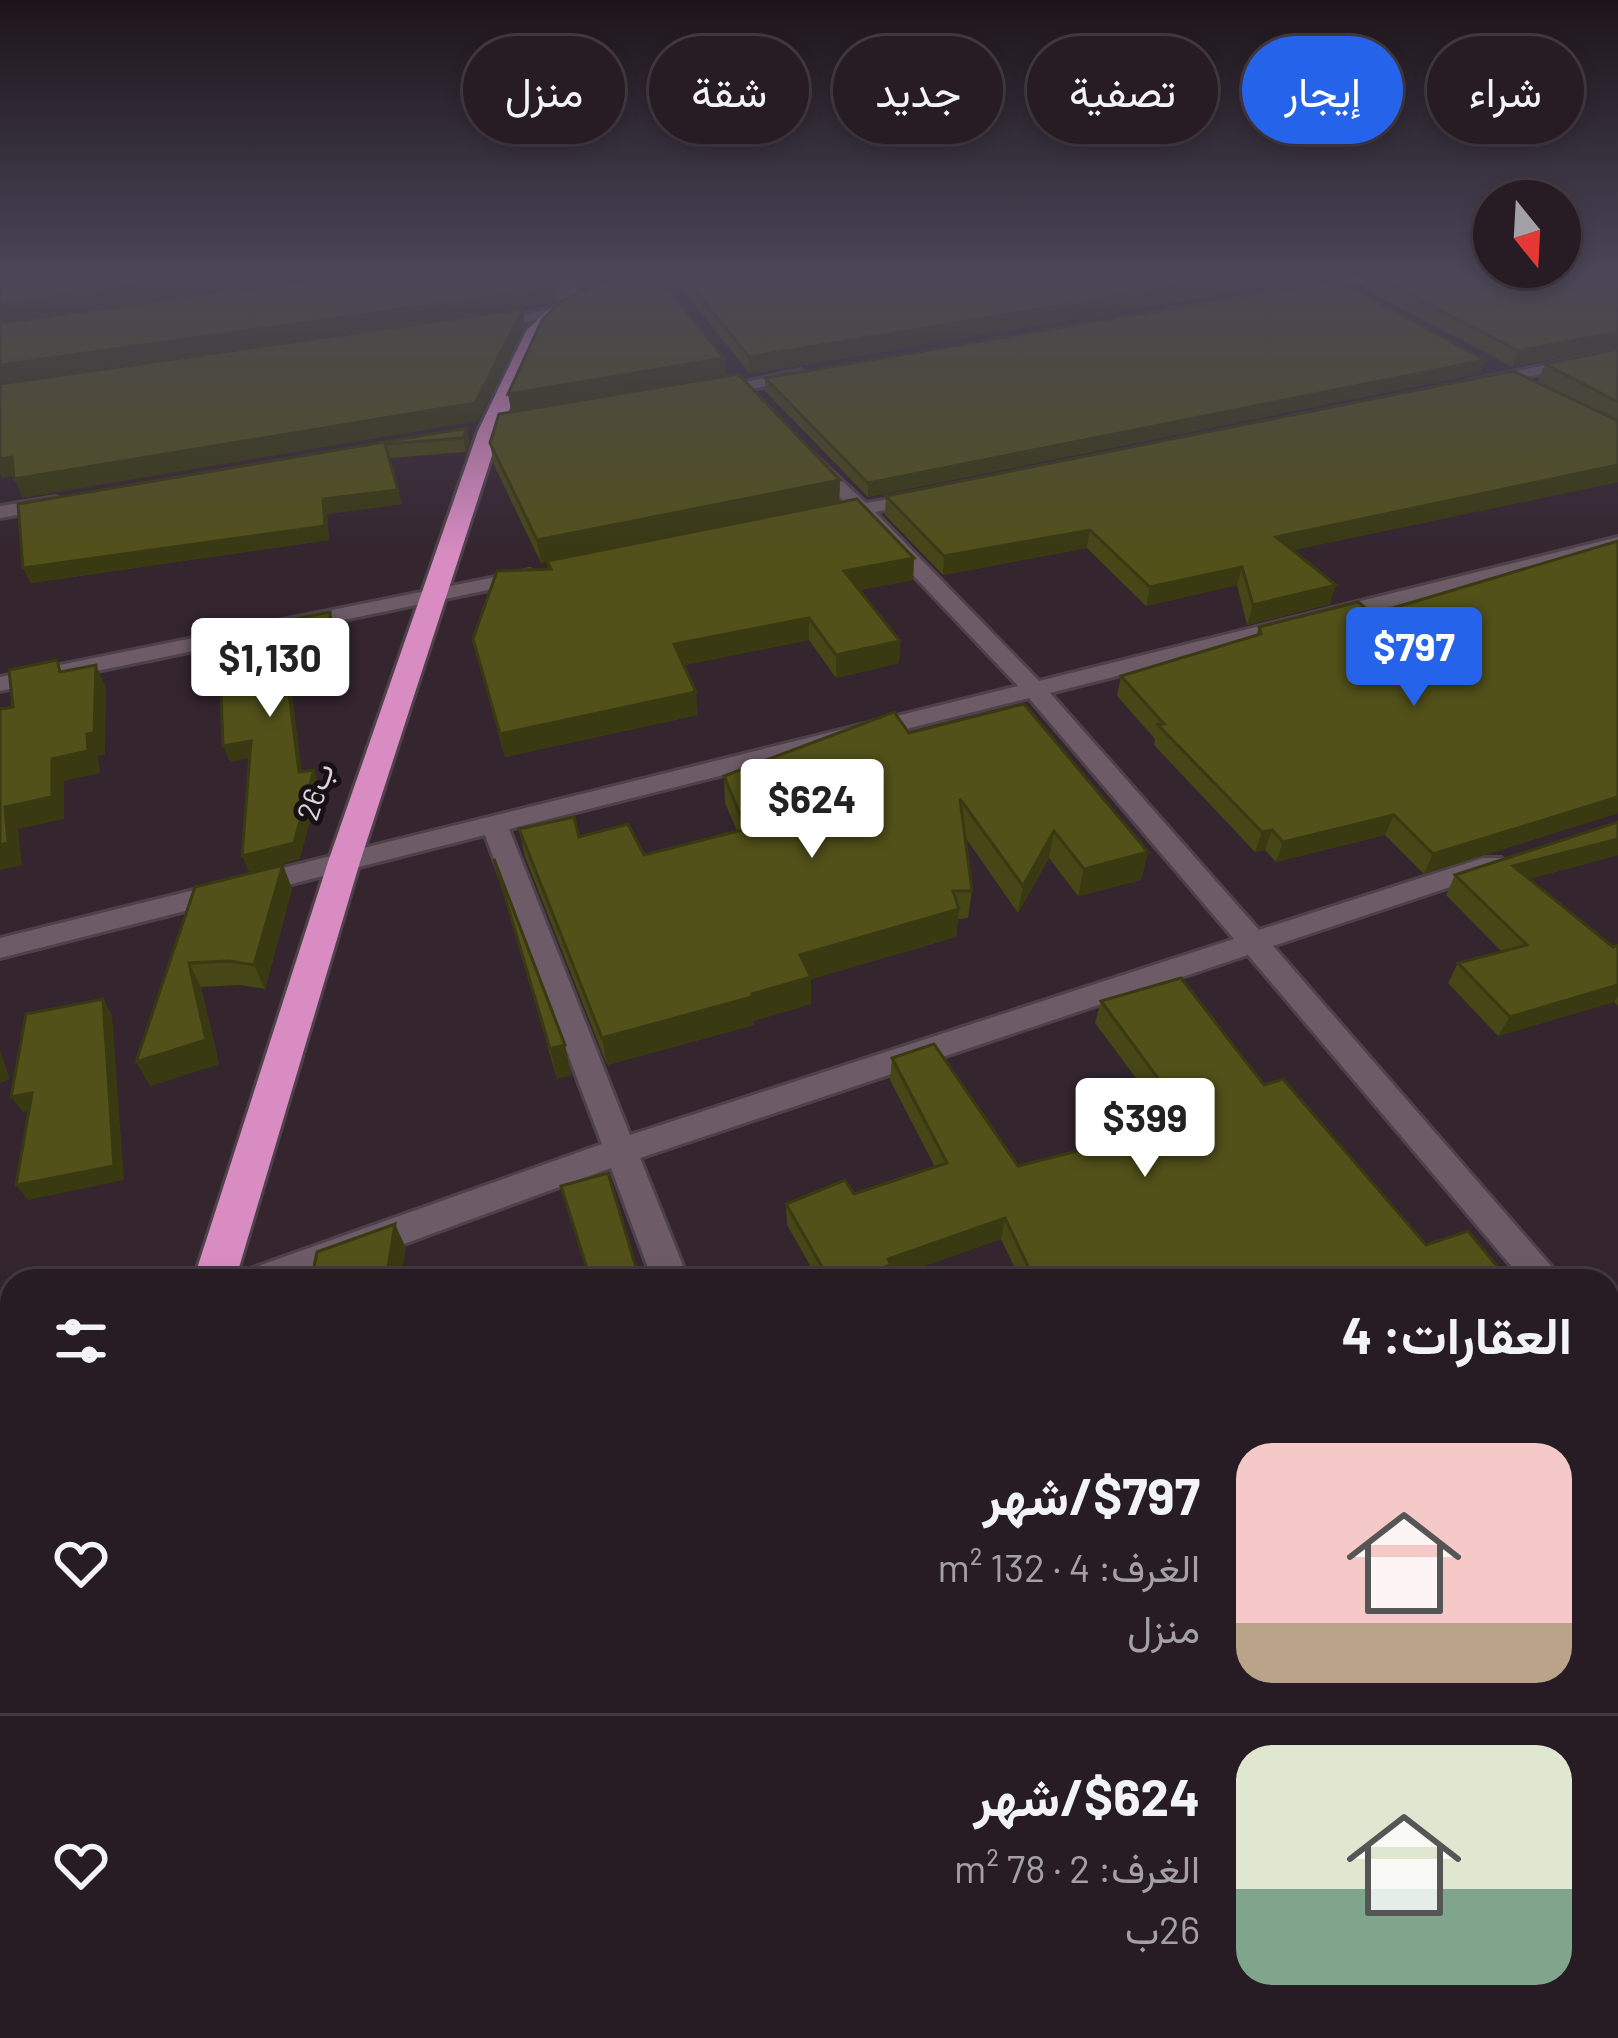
<!DOCTYPE html>
<html lang="ar">
<head>
<meta charset="utf-8">
<style>
  body { margin:0; font-family:Barlow,Vazirmatn,sans-serif; background:#332930; color:#f1f3f6; direction:rtl; height:100vh; display:flex; flex-direction:column; font-size:45px; white-space:nowrap }
  * { box-sizing:border-box; margin:0 }
  p { font-size:39px; color:#a4a1a6 }
  .icon { flex:none; width:66px; height:66px; fill:none; stroke:currentColor; stroke-width:2; stroke-linecap:round; stroke-linejoin:round }
  .map { position:relative; flex:1; overflow:hidden; direction:ltr }
  .details { position:absolute; left:0px; top:1269px; width:1620px; height:771px; display:flex; flex-direction:column; background:#271c23; border-radius:36px 36px 0 0; box-shadow:0 6px 18px #0003,0 0 0 3px #433a41; direction:rtl }
  .details>* { flex:none }
  .guide { position:absolute; left:36px; top:36px; width:1548px; height:108px; direction:rtl; display:flex; gap:24px }
  .needle { width:78px; rotate:162deg }
  .tools { position:absolute; left:1473px; top:180px; display:grid; gap:24px }
  .tools a { display:grid; place-items:center; width:108px; height:108px; border-radius:50%; background:#271c23; box-shadow:0 6px 18px #0003,0 0 0 3px #433a41; font-size:60px }
  .price { position:absolute; translate:-50% -102px; padding:0 27px; border-radius:12px; background:#fff; color:#222; font-size:39px; line-height:78px; filter:drop-shadow(0 3px 6px #0008) }
  .price::after { content:''; position:absolute; left:50%; top:72px; width:36px; height:27px; margin-left:-18px; background:inherit; clip-path:polygon(0 0,100% 0,50% 100%) }
  .price.on { background:#2563eb; color:#fff }
  ul { padding:0; list-style:none }
  li { display:flex; align-items:center; gap:36px; height:300px; padding:0 48px }
  li+li { border-top:3px solid #433a41 }
  li span { display:grid; place-items:center; flex:none; width:336px; height:240px; border-radius:36px; color:#555 }
  li>.icon { margin-inline-start:auto }
  span .icon { width:144px; height:144px; fill:#fffc; stroke-width:1 }
  li b { font-size:51px }
  h2 { display:flex; justify-content:space-between; align-items:center; height:144px; padding:0 48px; font-size:51px }
  .chip { padding:0 42px; border-radius:54px; background:#271c23; box-shadow:0 6px 18px #0003,0 0 0 3px #433a41; font-size:42px; line-height:108px }
  .chip.on { background:#2563eb; color:#fff }
  .map>svg:first-child { display:block }
</style>
</head>
<body>
<div class="map">
<svg width="1618" height="2038" viewBox="0 0 1618 2038">
  <rect width="100%" height="100%" fill="#34252f"/>
  <g fill="none" stroke-linecap="round" stroke-linejoin="round">
    <g stroke="#4e414a" stroke-width="6">
      <g id="minor">
        <path d="M562 271H576L575 305 567 310 559 305Z"/>
        <path d="M1384 271H1417L1303 293 1296 289Z"/>
        <path d="M555 308 560 310V316L484 328 476 323Z"/>
        <path d="M1618 350V360L1476 386 1468 381Z"/>
        <path d="M801 370 809 375 807 379 706 397 698 392Z"/>
        <path d="M812 453 866 503 931 492V500L875 512 1039 681 1618 537V549L1050 693 1259 930 1483 858H1501L1505 864 1501 870 1273 946 1564 1281H1524L1248 955 640 1158 689 1281H653L611 1168 303 1281H242L247 1270 602 1144 485 835 0 958V938L1018 686 857 516 823 520V512L848 506 803 458ZM1029 698 1234 939 630 1135 509 829Z"/>
        <path d="M56 497 66 503 63 507 0 518V506Z"/>
        <path d="M530 570 540 576 537 580 0 691V677Z"/>
        <path d="M1608 1335 1618 1339V1381L1608 1377Z"/>
        <path d="M12 1349V1383L0 1387V1353Z"/>
        <path d="M156 2028H224L219 2038H152Z"/>
        <path d="M913 2028H965L968 2038H916Z"/>
      </g>
    </g>
    <g stroke="#4e414a" stroke-width="6">
      <g id="highway">
        <path d="M638 271H662L561 317 541 337 500 431 360 862 235 1281H193L328 862 478 431 526 331 549 309Z"/>
        <path d="M12 1878V1969L0 1974V1883Z"/>
      </g>
    </g>
    <use href="#minor" fill="#6d5c67" fill-rule="evenodd"/>
    <use href="#highway" fill="#d88cc2" fill-rule="evenodd"/>
  </g>
  <g fill="#474616">
    <path d="M668 271H1357L750 374Z"/>
    <path d="M1618 271 1512 367 1363 288 1367 272Z"/>
    <path d="M1618 349V482L1293 550 1330 604 1247 625 1237 585 1146 606 1087 548 943 575 885 515 886 496 1567 396 1538 381 1545 364Z"/>
    <path d="M724 358 725 377 840 480 839 502 914 558 913 580 859 590 900 641 899 663 836 678 809 640 684 665 698 715 505 757 473 639 548 569 547 562 541 563 494 465 490 443 512 412 508 394Z"/>
    <path d="M1485 360 1480 373 868 497 765 391V378Z"/>
    <path d="M467 428 469 442 466 452 389 458 402 504 327 514 329 540 31 583 23 568 18 504Z"/>
    <path d="M1618 541V813L1424 874 1385 835 1276 862 1265 850 1255 852 1154 745 1155 739 1117 696 1121 676 1256 635 1259 627 1373 614Z"/>
    <path d="M909 733 1148 852 1141 880 1078 896 1049 858 1018 913 965 837 972 891 968 918 958 919 956 937 811 979V1004L753 1021 754 1025 607 1065 525 857 519 829 579 837 644 855 737 831 725 803 724 776Z"/>
    <path d="M1618 822V855L1529 879 1613 947 1618 945V1006L1614 1002 1498 1036 1448 983 1458 963 1502 952 1446 895 1455 875Z"/>
    <path d="M494 859 565 1045 571 1075 557 1079Z"/>
    <path d="M283 865 292 889 265 989 241 985 201 987 219 1064 150 1086 195 887Z"/>
    <path d="M1101 1001 1264 1085 1426 1245 1501 1271 1494 1281H1021L1001 1239 890 1278 889 1281H819L787 1225 786 1204 854 1194 935 1167 890 1080 892 1058 1018 1166 1101 1145 1086 1119 1092 1097 1141 1085 1095 1023Z"/>
    <path d="M1618 1816V1908L1608 1890V1819Z"/>
  </g>
  <g fill="#393912">
    <path d="M257 271H380L0 321V304Z"/>
    <path d="M556 271H561L555 302 548 304 0 383V365Z"/>
    <path d="M588 271H626L580 291 578 275Z"/>
    <path d="M1269 271H1357L750 374 749 357Z"/>
    <path d="M523 309 525 326 478 421 23 498 14 479Z"/>
    <path d="M1618 332V347L1512 367 1518 351Z"/>
    <path d="M724 358 725 379 512 415 508 394Z"/>
    <path d="M1485 360 1480 373 868 497V483Z"/>
    <path d="M467 428 469 442 466 452 463 438Z"/>
    <path d="M12 457 21 475 2 478 0 473V459Z"/>
    <path d="M1618 465V482L1270 555 1276 537Z"/>
    <path d="M840 480 839 503 541 563 537 540Z"/>
    <path d="M398 490 402 504 327 514 329 540 31 583 23 568 323 499Z"/>
    <path d="M1090 530 1087 548 943 575 944 556Z"/>
    <path d="M914 558 913 580 844 593V571Z"/>
    <path d="M1242 567 1237 585 1146 606 1150 587Z"/>
    <path d="M1336 585 1330 604 1247 625 1253 605Z"/>
    <path d="M330 612 334 627 337 678 291 685 304 788 299 772 286 670Z"/>
    <path d="M809 618V640L676 667 674 644Z"/>
    <path d="M900 641 899 663 836 678V655Z"/>
    <path d="M96 665 106 687 105 755 98 756 100 773 64 781V819L18 829 22 865 0 870V845L5 807 52 759 87 734Z"/>
    <path d="M696 692 698 715 505 757 500 734Z"/>
    <path d="M251 741 257 756 230 762 223 746Z"/>
    <path d="M314 770 320 786 300 859 249 872 242 856Z"/>
    <path d="M1618 797V813L1424 874 1433 854Z"/>
    <path d="M1394 815 1385 835 1276 862 1283 842Z"/>
    <path d="M1272 830 1265 850 1255 852 1262 832Z"/>
    <path d="M1054 831 1049 858 1018 913 1023 886Z"/>
    <path d="M1618 839V855L1502 886 1513 866Z"/>
    <path d="M1148 852 1141 880 1078 896 1084 869Z"/>
    <path d="M283 865 292 889 265 989 254 965Z"/>
    <path d="M959 909 956 937 811 979V1004L753 1021 754 1025 607 1065 602 1038 800 955Z"/>
    <path d="M189 963 201 987 219 1064 150 1086 136 1062Z"/>
    <path d="M1618 985V996L1614 1002 1498 1036 1510 1017Z"/>
    <path d="M103 999 112 1015 124 1180 28 1200 16 1185Z"/>
    <path d="M565 1045 571 1075 557 1079 550 1049Z"/>
    <path d="M0 1050 10 1079 0 1083Z"/>
    <path d="M32 1093 42 1108 23 1112 11 1097Z"/>
    <path d="M1005 1218 1001 1239 890 1278 889 1281H845L888 1259Z"/>
    <path d="M395 1224 406 1248 401 1281H386Z"/>
    <path d="M1368 1268 1360 1281H1339Z"/>
    <path d="M1501 1271 1494 1281H1474Z"/>
    <path d="M10 1335 12 1338V1368L6 1363Z"/>
    <path d="M12 1455V1471L0 1474V1458Z"/>
    <path d="M463 2028H471L472 2038H464Z"/>
  </g>
  <g fill="#52511a" stroke="#393912" stroke-width="3">
    <path d="M0 271H257L0 304Z"/>
    <path d="M373 271H556L553 286 546 289 0 365V323Z"/>
    <path d="M629 271H653L724 358 508 394 542 320 561 301Z"/>
    <path d="M679 271H1269L749 357Z"/>
    <path d="M1372 271H1618V332L1518 351 1367 272Z"/>
    <path d="M1337 280 1485 360 868 483 765 378Z"/>
    <path d="M523 309 475 403 14 479 12 457 0 459V384Z"/>
    <path d="M1618 349V402L1545 364Z"/>
    <path d="M1513 371 1618 421V465L1276 537 1336 585 1253 605 1242 567 1150 587 1090 530 944 556 886 496Z"/>
    <path d="M738 374 840 480 537 540 490 443 499 414Z"/>
    <path d="M467 428 463 438 385 444 398 490 323 499 325 526 23 568 18 504Z"/>
    <path d="M857 499 914 558 844 571 900 641 836 655 809 618 674 644 696 692 500 734 473 639 497 571 551 569 547 561Z"/>
    <path d="M1618 541V797L1433 854 1394 815 1283 842 1272 830 1262 832 1158 725 1164 724 1121 676 1261 634 1259 627 1358 602 1373 614Z"/>
    <path d="M330 612 333 663 286 670 299 772 314 770 294 843 242 856 251 741 223 746 219 634Z"/>
    <path d="M57 660 60 672 96 665 94 733 87 734 88 751 52 759V797L5 807 8 843 0 845V709L13 707 9 670Z"/>
    <path d="M1024 704 1148 852 1084 869 1054 831 1023 886 960 799 972 891H953L959 909 800 955 811 977 752 994V997L602 1038 519 829 574 817 579 837 628 824 644 855 746 829 724 776 894 712 909 733Z"/>
    <path d="M1618 822V839L1513 866 1613 947 1618 945V985L1510 1017 1458 963 1527 945 1455 875Z"/>
    <path d="M494 859 565 1045 550 1049Z"/>
    <path d="M283 865 254 965 229 961 189 963 206 1040 136 1062 195 887Z"/>
    <path d="M1181 978 1264 1085 1283 1079 1426 1245 1468 1231 1501 1271 1474 1281H1377L1368 1268 1339 1281H1035L1005 1218 888 1259 891 1265 845 1281H830L786 1204 845 1180 854 1194 947 1163 892 1058 934 1044 1018 1166 1117 1141 1092 1097 1160 1081 1101 1001Z"/>
    <path d="M103 999 114 1166 16 1185 32 1093 11 1097 26 1014Z"/>
    <path d="M608 1173 640 1281H591L561 1186Z"/>
    <path d="M395 1224 386 1281H311L317 1252Z"/>
    <path d="M10 1335 6 1363 12 1361V1455L0 1458V1373L2 1372 3 1337Z"/>
    <path d="M1618 1505V1577L1608 1582V1509Z"/>
    <path d="M1618 1816V1870L1608 1851V1819Z"/>
    <path d="M399 2028H463L464 2038H399Z"/>
    <path d="M833 2028H904L898 2033 900 2038H836Z"/>
  </g>
  <linearGradient id="sky" x2="0" y2="1"><stop stop-color="#1d141a"/><stop offset="0.49" stop-color="#4a4658"/><stop offset="1" stop-color="#4a4658" stop-opacity="0"/></linearGradient>
  <rect width="1618" height="556" fill="url(#sky)"/>
  <g text-anchor="middle" stroke-width="10" stroke-linejoin="round" paint-order="stroke">
    <g font-size="30" fill="#ded4db" stroke="#171015">
      <text transform="translate(316 792) rotate(-72)" y="10">26ب</text>
    </g>
  </g>
</svg>
<div class="tools">
<a><svg class="needle" viewBox="-14 -14 28 28"><path d="M0-13l5 13h-10z" fill="#e53935"/><path d="M0 13l5-13h-10z" fill="#a4a1a6"/></svg></a>
</div>
<b class="price on" style="left:1414px;top:709px">$797</b>
<b class="price" style="left:270px;top:720px">$1,130</b>
<b class="price" style="left:812px;top:861px">$624</b>
<b class="price" style="left:1145px;top:1180px">$399</b>
<div class="guide">
<a class="chip">شراء</a>
<a class="chip on">إيجار</a>
<a class="chip">تصفية</a>
<a class="chip">جديد</a>
<a class="chip">شقة</a>
<a class="chip">منزل</a>
</div>
<section class="details">
<h2>العقارات: 4<svg class="icon" aria-label="filters" viewBox="0 0 24 24"><path d="M4 7h16M4 17h16"/><circle cx="9" cy="7" r="2"/><circle cx="15" cy="17" r="2"/></svg></h2>
<ul>
<li><span style="background:linear-gradient(#f6c9c9 75%,#b9a48a 0)"><svg class="icon" aria-label="home" viewBox="0 0 24 24"><path d="M3 11l9-7 9 7M6 9v11h12V9"/></svg></span><div><b>$797/شهر</b><p>الغرف: 4 · 132 m²</p><p>منزل</p></div><svg class="icon" aria-label="heart" viewBox="0 0 24 24"><path d="M12 20l-8-8c-3-5 5-10 8-4 3-6 11-1 8 4z"/></svg></li>
<li><span style="background:linear-gradient(#dfe7d0 60%,#7fa58c 0)"><svg class="icon" aria-label="home" viewBox="0 0 24 24"><path d="M3 11l9-7 9 7M6 9v11h12V9"/></svg></span><div><b>$624/شهر</b><p>الغرف: 2 · 78 m²</p><p>26ب</p></div><svg class="icon" aria-label="heart" viewBox="0 0 24 24"><path d="M12 20l-8-8c-3-5 5-10 8-4 3-6 11-1 8 4z"/></svg></li>
</ul>
</section>
</div>
</body>
</html>
